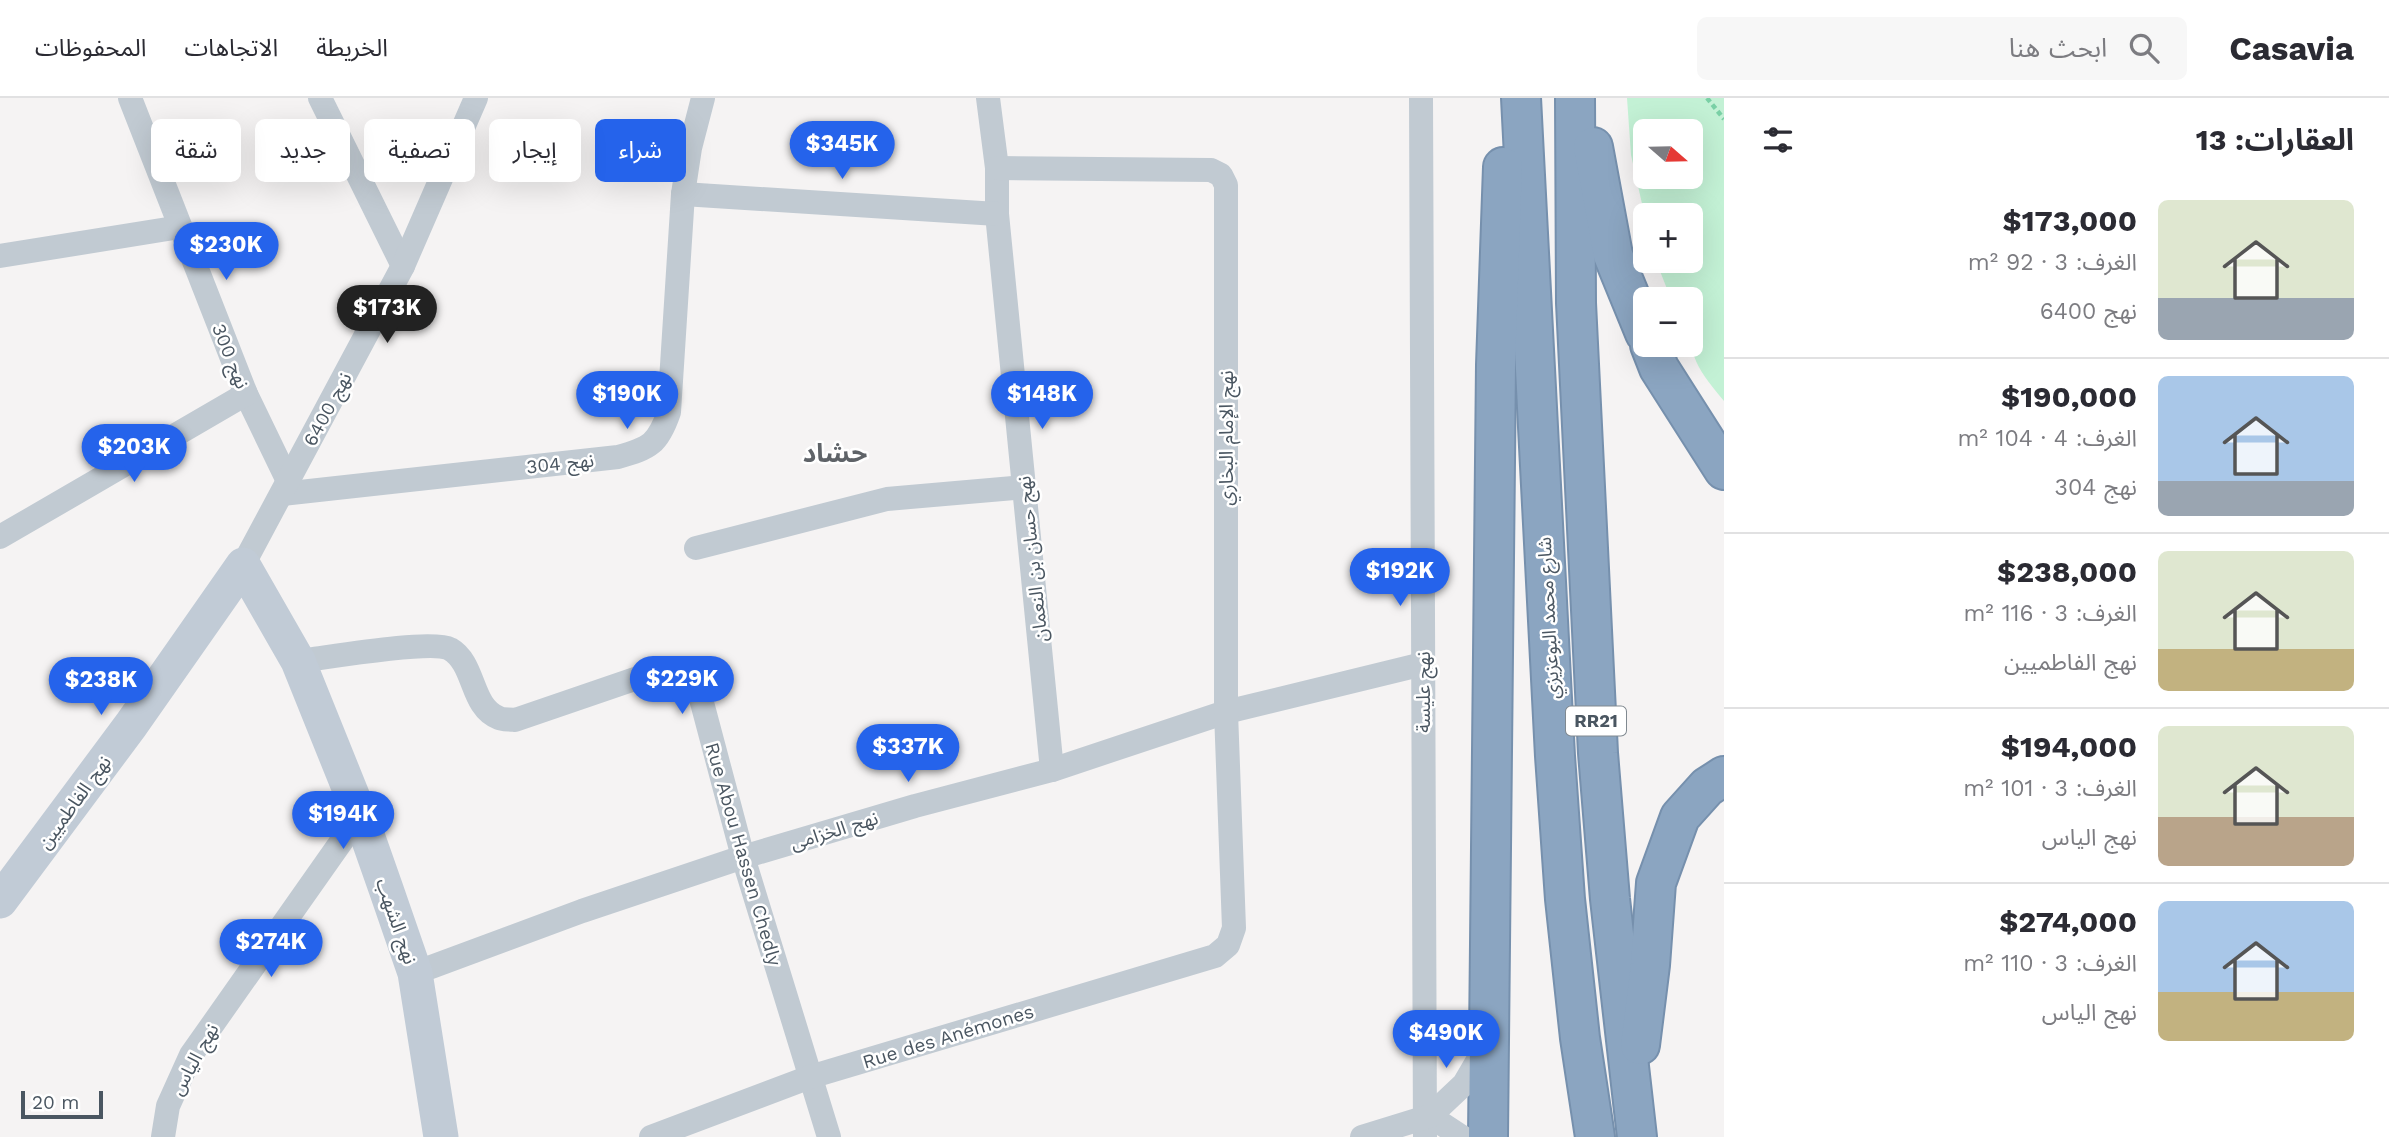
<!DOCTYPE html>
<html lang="ar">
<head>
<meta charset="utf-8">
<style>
  body { margin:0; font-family:"Work Sans","Noto Sans Arabic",sans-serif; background:#f7f7f7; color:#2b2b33; direction:rtl; height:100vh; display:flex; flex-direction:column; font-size:26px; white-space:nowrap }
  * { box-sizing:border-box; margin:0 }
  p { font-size:23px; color:#7c7c81 }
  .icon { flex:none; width:38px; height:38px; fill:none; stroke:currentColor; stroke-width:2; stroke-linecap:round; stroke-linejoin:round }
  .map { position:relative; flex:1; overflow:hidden; direction:ltr }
  .drawer { display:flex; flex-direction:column; background:#fff; width:665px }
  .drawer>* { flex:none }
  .top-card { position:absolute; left:21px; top:21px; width:665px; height:63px; direction:rtl; display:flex; gap:14px }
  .needle { width:46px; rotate:110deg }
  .fabs { position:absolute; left:1633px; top:21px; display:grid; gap:14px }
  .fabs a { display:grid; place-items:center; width:70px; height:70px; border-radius:10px; background:#fff; box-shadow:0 7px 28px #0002; font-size:35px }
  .scale { position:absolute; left:21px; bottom:18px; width:82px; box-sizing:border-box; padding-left:7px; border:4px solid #4a5661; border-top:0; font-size:19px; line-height:24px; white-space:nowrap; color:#4a5661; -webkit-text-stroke:5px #fff; paint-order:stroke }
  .price { position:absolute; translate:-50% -60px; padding:0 16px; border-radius:24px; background:#2563eb; color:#fff; font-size:23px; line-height:46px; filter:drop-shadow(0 2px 4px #0008) }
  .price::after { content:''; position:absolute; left:50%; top:42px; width:21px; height:16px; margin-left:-10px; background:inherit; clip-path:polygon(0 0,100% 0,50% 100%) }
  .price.on { background:#222; color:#fff }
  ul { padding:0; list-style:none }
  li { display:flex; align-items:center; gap:21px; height:175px; padding:0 35px }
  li+li { border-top:2px solid #e1e1e2 }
  li span { display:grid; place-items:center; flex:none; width:196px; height:140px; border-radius:10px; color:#555 }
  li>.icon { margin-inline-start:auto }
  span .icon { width:84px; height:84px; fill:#fffc; stroke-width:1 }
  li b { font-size:30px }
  h2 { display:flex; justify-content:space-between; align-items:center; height:84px; padding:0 35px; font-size:30px }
  .chip { padding:0 24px; border-radius:10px; background:#fff; box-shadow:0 7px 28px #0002; font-size:24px; line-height:63px }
  .chip.on { background:#2563eb; color:#fff }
  header { display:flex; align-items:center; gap:42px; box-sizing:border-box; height:98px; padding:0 35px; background:#fff; border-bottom:2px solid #e1e1e2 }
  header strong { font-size:33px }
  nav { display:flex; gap:38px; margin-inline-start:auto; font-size:24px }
  .search { width:490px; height:63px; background:#f7f7f7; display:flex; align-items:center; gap:18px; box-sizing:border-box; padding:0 24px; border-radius:10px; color:#7c7c81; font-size:26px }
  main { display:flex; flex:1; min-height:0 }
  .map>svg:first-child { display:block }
</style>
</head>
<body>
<header>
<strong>Casavia</strong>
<div class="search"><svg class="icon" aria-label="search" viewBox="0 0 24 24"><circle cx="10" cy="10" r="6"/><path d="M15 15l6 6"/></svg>ابحث هنا</div>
<nav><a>الخريطة</a><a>الاتجاهات</a><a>المحفوظات</a></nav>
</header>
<main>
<section class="drawer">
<h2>العقارات: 13<svg class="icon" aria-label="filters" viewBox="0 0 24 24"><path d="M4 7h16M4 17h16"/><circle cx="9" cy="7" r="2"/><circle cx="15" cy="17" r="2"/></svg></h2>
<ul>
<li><span style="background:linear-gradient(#dfe7d0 70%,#9aa5b1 0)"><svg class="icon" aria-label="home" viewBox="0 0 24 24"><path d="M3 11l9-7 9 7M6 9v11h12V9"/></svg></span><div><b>$173,000</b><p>الغرف: 3 · 92 m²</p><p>نهج 6400</p></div></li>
<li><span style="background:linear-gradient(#a9c7e8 75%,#9aa5b1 0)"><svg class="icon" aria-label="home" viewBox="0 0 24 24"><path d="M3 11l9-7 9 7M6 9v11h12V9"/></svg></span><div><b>$190,000</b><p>الغرف: 4 · 104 m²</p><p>نهج 304</p></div></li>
<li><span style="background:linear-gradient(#dfe7d0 70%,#c2b280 0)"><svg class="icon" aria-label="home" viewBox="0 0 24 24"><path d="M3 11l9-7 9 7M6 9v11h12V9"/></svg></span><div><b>$238,000</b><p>الغرف: 3 · 116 m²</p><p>نهج الفاطميين</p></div></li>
<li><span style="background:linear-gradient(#dfe7d0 65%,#b9a48a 0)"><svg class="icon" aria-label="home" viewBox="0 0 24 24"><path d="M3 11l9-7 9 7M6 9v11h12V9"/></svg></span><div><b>$194,000</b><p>الغرف: 3 · 101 m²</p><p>نهج الياس</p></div></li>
<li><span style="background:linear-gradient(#a9c7e8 65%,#c2b280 0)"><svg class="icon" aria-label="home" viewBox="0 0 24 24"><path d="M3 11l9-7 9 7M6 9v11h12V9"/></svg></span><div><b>$274,000</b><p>الغرف: 3 · 110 m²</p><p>نهج الياس</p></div></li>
</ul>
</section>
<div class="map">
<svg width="1724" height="1039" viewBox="0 0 1724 1039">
  <rect width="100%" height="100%" fill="#f5f3f3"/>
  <path fill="#c3f1d5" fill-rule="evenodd" d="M1627 0H1724V303C1688 260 1690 255 1690 201H1671L1656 163H1690V117L1645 119 1631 57ZM1645 33H1690V79H1645Z"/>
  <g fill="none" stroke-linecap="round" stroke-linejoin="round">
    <g stroke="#7690ad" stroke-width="42">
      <g id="highway">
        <path d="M1521 0 1555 658 1565 801 1580 940 1595 1039"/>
        <path d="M1575 0 1576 205 1598 655 1610 801 1637 1039"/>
        <path d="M1593 49 1613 157 1645 235"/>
        <path d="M1650 247 1659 270 1724 372"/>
        <path d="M1640 947 1650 867 1656 785 1680 719 1707 689 1724 678"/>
        <path d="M1488 1039 1496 267 1503 69"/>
      </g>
    </g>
    <path stroke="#7ad0a6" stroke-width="4.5" stroke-dasharray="5 3.5" stroke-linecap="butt" d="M1707 0 1724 21"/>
    <g stroke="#c1cad2" stroke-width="24">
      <path d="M130 0 246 296 288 383"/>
      <path d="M320 0 403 168"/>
      <path d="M988 0 997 70V116L1052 672"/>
      <path d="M1421 0 1425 1039"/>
      <path d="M683 96 997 116"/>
      <path d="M0 158 180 129"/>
      <path d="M282 396 618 359C650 350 658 346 669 314L683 96 690 50 703 0"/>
      <path d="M0 439 246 296"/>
      <path d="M696 450 887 401 1025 389"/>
      <path d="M243 467 403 168 476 0"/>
      <path d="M298 563C325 560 431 541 450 551 476 566 470 609 499 620 503 622 510 621 515 622L661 572 682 570 696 582 743 759 829 1039"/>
      <path d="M415 875 582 813 743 759 915 708 1052 672 1226 614 1423 566"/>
      <path d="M1430 1018 1462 1039"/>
      <path d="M163 1039 168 1008 191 957 360 717"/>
      <path d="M651 1039 810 979 1215 858 1228 847 1234 830 1226 614V87L1221 77 1211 72 997 70"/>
      <path d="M1362 1039 1430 1018 1464 986 1485 950"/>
    </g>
    <path stroke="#c1cbd6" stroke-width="35" d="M0 803 131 627 243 467 298 563 360 717 386 791 415 875 441 1039"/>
    <use href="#highway" stroke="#8ba5c1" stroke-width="38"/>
  </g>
  <g text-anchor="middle" stroke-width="5" stroke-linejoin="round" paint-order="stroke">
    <rect fill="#fff" stroke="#808990" stroke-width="2" x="1566" y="608.5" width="60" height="29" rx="5"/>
    <g font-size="18" font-weight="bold" fill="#4a5661">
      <text x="1596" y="629">RR21</text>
    </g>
    <g font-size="19" fill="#4a5661" stroke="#fff">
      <text transform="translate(231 258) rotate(68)" y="7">نهج 300</text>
      <text transform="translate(327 311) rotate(-62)" y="7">نهج 6400</text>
      <text transform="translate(1226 340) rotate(-90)" y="7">نهج الإمام البخاري</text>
      <text transform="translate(560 365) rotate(-6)" y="7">نهج 304</text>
      <text transform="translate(1032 461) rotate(-96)" y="7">نهج حسان بن النعمان</text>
      <text transform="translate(1548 520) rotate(-93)" y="7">شارع محمد البوعزيزي</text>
      <text transform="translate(1423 594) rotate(-90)" y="7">نهج عليسة</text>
      <text transform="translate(74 704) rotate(-54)" y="7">نهج الفاطميين</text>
      <text transform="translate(834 732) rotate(-17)" y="7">نهج الخزامى</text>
      <text transform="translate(744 756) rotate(74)" y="7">Rue Abou Hassen Chedly</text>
      <text transform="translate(397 823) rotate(71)" y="7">نهج الشهب</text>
      <text transform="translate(948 938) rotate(-17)" y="7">Rue des Anémones</text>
      <text transform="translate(194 961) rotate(-61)" y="7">نهج الياس</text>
    </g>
    <g font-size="26" font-weight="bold" fill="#5f6368" stroke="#fff">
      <text x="835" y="364">حشاد</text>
    </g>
  </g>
</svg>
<div class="fabs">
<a><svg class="needle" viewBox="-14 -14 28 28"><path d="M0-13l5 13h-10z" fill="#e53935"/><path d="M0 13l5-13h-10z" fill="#7c7c81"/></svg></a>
<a>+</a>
<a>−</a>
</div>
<div class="scale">20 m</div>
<b class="price" style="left:842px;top:83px">$345K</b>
<b class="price" style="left:226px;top:184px">$230K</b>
<b class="price on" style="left:387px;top:247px">$173K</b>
<b class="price" style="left:627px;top:333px">$190K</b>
<b class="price" style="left:1042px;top:333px">$148K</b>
<b class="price" style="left:134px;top:386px">$203K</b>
<b class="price" style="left:1400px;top:510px">$192K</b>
<b class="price" style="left:682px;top:618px">$229K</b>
<b class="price" style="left:101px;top:619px">$238K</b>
<b class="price" style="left:908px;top:686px">$337K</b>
<b class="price" style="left:343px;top:753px">$194K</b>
<b class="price" style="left:271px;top:881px">$274K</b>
<b class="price" style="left:1446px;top:972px">$490K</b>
<div class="top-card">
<a class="chip on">شراء</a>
<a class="chip">إيجار</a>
<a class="chip">تصفية</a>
<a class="chip">جديد</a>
<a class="chip">شقة</a>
</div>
</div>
</main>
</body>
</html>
